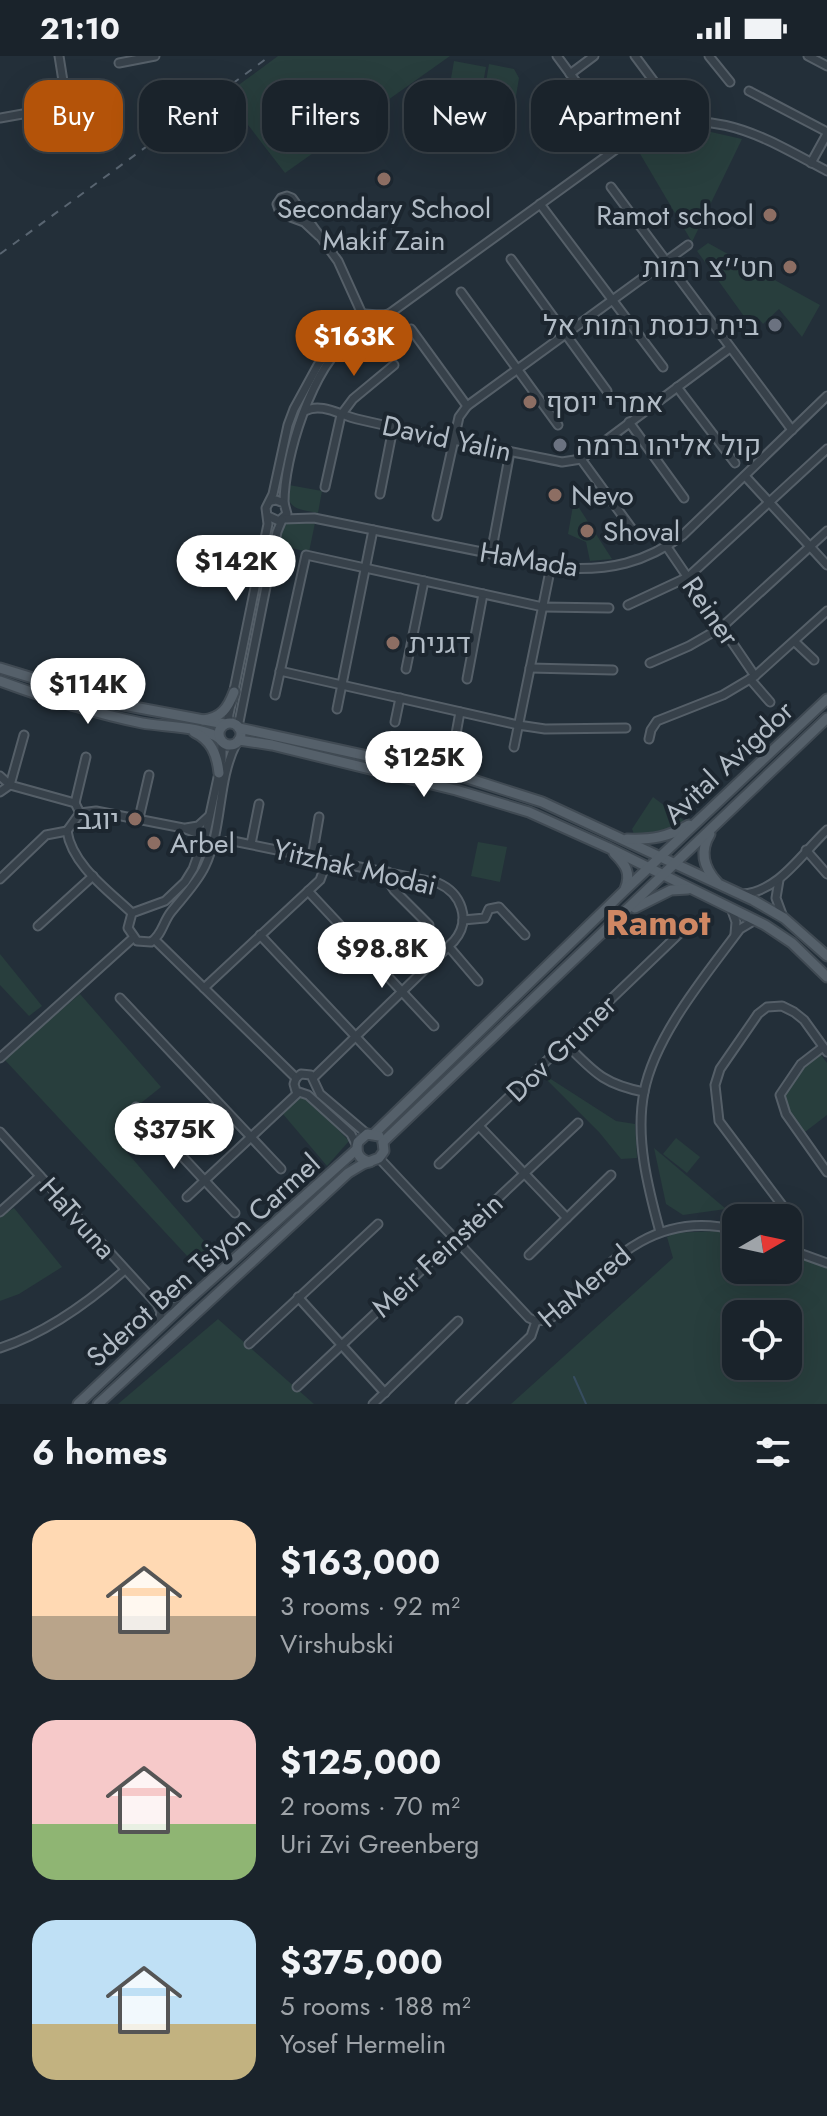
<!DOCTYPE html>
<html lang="en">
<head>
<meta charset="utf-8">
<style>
  body { margin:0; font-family:Jost,Heebo,sans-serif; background:#232b33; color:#f1f3f6; height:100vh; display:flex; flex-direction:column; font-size:30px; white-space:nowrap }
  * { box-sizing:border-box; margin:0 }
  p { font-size:26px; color:#9fa4a9 }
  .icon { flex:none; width:44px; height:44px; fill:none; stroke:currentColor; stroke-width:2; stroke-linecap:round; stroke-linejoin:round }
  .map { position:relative; height:1348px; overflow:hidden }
  .panel { display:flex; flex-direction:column; background:#1a232b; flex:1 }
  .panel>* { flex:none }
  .banner { position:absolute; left:24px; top:24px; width:780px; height:72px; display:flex; gap:16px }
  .needle { width:52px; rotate:81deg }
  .fabs { position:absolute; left:722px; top:1148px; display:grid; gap:16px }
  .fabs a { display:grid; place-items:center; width:80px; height:80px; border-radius:16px; background:#1a232b; box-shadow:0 8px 32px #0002,0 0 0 2px #384047; font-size:40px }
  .price { position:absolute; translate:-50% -68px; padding:0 18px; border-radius:28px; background:#fff; color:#222; font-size:26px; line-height:52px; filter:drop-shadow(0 2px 4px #0008) }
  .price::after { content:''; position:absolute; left:50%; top:48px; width:24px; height:18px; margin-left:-12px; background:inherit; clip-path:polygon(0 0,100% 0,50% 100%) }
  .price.current { background:#b45309; color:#fff }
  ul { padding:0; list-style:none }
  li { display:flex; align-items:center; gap:24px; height:200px; padding:0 32px }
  li span { display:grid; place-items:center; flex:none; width:224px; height:160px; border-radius:24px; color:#555 }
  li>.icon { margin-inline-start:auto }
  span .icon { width:96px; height:96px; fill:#fffc; stroke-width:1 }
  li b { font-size:34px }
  h2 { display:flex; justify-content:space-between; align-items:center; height:96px; padding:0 32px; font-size:34px }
  .chip { padding:0 28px; border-radius:24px; background:#1a232b; box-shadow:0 8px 32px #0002,0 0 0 2px #384047; font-size:28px; line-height:72px }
  .chip.current { background:#b45309; color:#fff }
  .status { display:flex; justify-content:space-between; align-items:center; height:56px; padding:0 40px; background:#1a232b; direction:ltr }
  .status svg { height:22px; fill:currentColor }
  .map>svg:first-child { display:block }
</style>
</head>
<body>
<div class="status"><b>21:10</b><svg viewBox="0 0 49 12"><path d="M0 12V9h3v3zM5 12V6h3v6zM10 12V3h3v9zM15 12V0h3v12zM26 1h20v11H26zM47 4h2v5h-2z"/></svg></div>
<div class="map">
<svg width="827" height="1348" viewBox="0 0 827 1348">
  <rect width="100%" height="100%" fill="#232f39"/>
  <g fill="#283e3d" fill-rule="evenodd">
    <path d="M278 0H450L285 117 225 39Z"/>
    <path d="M454 5 486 11 482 33 450 28Z"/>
    <path d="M489 8 514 13 519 22 513 58 505 63 480 62Z"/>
    <path d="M711 76 742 83 692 186 639 96C660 75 682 77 711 76Z"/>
    <path d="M708 187 820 249 802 281 779 253 763 268 759 263 751 270 697 195Z"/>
    <path d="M289 429 322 435 318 457C298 453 285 454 289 429Z"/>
    <path d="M574 444 612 503 590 505 586 486 568 478Z"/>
    <path d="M297 463 315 467 309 496 277 489 281 471Z"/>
    <path d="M653 741 690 769 636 783 632 773Z"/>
    <path d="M478 786 507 791 500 826 471 820Z"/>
    <path d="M0 898 42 950 29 960 0 929Z"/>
    <path d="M80 938 161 1031 116 1067 124 1093 218 1201 203 1217 4 1003Z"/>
    <path d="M818 995 827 1007V1059L801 1079 780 1039 783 1032Z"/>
    <path d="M546 1020 616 1065 635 1068 637 1102 621 1103 599 1076 544 1021Z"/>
    <path d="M299 1042H308L349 1085 327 1110 283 1058Z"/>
    <path d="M676 1082 700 1101 687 1117 663 1098Z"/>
    <path d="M654 1092 726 1153 683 1159 666 1148Z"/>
    <path d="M14 1152 62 1211 19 1238 0 1245V1161Z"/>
    <path d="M719 1175 736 1178V1214H788V1197L827 1210V1348H511L673 1202 667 1181 670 1180 669 1177ZM736 1258H788V1310H736Z"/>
    <path d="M218 1263 314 1348H118Z"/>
  </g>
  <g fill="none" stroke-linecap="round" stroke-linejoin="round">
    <path stroke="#374d60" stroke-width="2" d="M574 1321 586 1348"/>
    <g stroke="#555f68" stroke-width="11">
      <g id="minor">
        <path d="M557 0 622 88"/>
        <path d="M635 0 667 43"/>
        <path d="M709 0 730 26"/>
        <path d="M808 0 827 10"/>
        <path d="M119 7 155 0"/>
        <path d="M570 18 594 0"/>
        <path d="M749 35 827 76"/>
        <path d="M0 62 67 50 59 0"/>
        <path d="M811 107 827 78"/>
        <path d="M611 131 792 374"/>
        <path d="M540 148 663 311"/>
        <path d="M319 180 304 166 280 157 277 148 281 142 287 140 292 142 338 205 362 258"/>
        <path d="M511 203 607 335"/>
        <path d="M461 236 558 369"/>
        <path d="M411 273 467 350"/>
        <path d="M677 331 735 407"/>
        <path d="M305 355C321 346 340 359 357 363 425 379 494 392 562 406L581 403 730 292"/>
        <path d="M629 366 684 442"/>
        <path d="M581 403 632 473"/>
        <path d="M745 420 827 509"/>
        <path d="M325 431 341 359 353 343 394 309"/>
        <path d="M380 438 393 372"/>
        <path d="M284 447C284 401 312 311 350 283 356 279 361 279 367 277L371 271 630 83C708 45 758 78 827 115"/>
        <path d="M268 460 279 465 287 458 284 447 276 444 271 445"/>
        <path d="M437 460 459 361 467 350 688 189"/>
        <path d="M283 463 314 462 562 512C609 515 645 507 683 479L827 340"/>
        <path d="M667 491 755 620"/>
        <path d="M491 498 510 396"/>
        <path d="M628 549 688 521 827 393"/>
        <path d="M795 586 814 604"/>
        <path d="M650 607 689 590 722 571 827 475"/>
        <path d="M530 612 613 614"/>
        <path d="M406 613 424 525"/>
        <path d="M280 615 518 669 545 673 626 672"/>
        <path d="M467 623 483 538"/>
        <path d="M750 623 770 646"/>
        <path d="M275 639 306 499 543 551 609 552"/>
        <path d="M337 653 373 474"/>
        <path d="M395 666 400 642"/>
        <path d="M227 668 268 468 266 452 273 438 288 369 294 353 318 309 353 260C363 255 377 261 388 258"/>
        <path d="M238 671 277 476 282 464"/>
        <path d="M456 678 460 656"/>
        <path d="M649 683 651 674 657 665 723 639 755 620 827 555"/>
        <path d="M222 686V703L206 777 193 813 185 826 165 845 132 857 128 872 137 885 151 886C162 879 163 866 171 856 183 841 197 827 205 810 223 772 217 725 236 688"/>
        <path d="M514 691 551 510"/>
        <path d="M0 720 10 729 75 747 80 757"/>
        <path d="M0 736 10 729 24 679"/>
        <path d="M75 747 86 701"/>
        <path d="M80 757 96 755 183 772 196 777 204 787"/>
        <path d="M80 757 67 775C72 809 109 835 132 857"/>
        <path d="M139 762 149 719"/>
        <path d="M186 772 198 770 209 760"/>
        <path d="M251 788 259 748"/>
        <path d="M806 794 827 818"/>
        <path d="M211 795 220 786 233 785 438 827C461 837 472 864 454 885L313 1022"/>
        <path d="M312 801 319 761"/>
        <path d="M388 816 390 828 394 834 429 869"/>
        <path d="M0 823 46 779 67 775"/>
        <path d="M779 824 776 842 783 861"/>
        <path d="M308 835 434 970"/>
        <path d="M742 838C779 836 802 797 827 774"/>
        <path d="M731 852 736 866 735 878"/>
        <path d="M463 864 485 862 489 853 499 851 525 879"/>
        <path d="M38 870 93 820"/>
        <path d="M260 879 388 1015"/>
        <path d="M155 884 296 1022"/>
        <path d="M449 891 478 925"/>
        <path d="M204 932 320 824 327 805"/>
        <path d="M120 942 281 1113"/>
        <path d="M566 988C594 1016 603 1028 644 1036"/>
        <path d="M823 991 801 1008 780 1039 786 1058 827 1116"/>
        <path d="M0 1002 133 882"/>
        <path d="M296 1022 301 1018 311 1019 320 1038 367 1078"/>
        <path d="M296 1022 294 1028 296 1035 308 1039 351 1078 357 1090"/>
        <path d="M136 1051 235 1157"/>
        <path d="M479 1070 567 1162"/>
        <path d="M0 1076 157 1248 161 1256 158 1272"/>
        <path d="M379 1102 529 1262 536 1265"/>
        <path d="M439 1108 682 875"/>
        <path d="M187 1141 298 1037"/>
        <path d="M0 1156 40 1120"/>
        <path d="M788 1169V1157L719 1065 715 1029 720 1013 758 958 767 951 782 950 794 956 804 964 827 996"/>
        <path d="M660 1176C648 1132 635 1082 644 1036 655 979 706 919 740 873L755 864"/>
        <path d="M788 1193 827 1207"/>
        <path d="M529 1199 611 1119"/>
        <path d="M298 1241 385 1337"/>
        <path d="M157 1248 167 1251 182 1249"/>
        <path d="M536 1265 547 1264 556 1259C608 1207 654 1153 736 1174"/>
        <path d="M249 1288 378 1168"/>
        <path d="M0 1292C47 1277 89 1246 125 1214"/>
        <path d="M297 1331 578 1067"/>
        <path d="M373 1348 458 1265"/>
        <path d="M460 1348 531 1280 536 1265"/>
      </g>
    </g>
    <g stroke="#404a53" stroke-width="13">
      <g id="major">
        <path d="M0 612 118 648 225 668"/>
        <path d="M0 625C46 642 94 657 142 667 163 671 204 670 220 683"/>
        <path d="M203 664C221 662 228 652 234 636"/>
        <circle cx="230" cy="678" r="11"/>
        <path d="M239 672 464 721 542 746 753 844 784 862 827 900"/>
        <path d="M194 676C211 684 217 698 219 717"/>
        <path d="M239 684 272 689 456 734 529 756 609 792 765 869 792 887 827 921"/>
        <path d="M710 778C699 796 704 812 717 826"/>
        <path d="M627 783C652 784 668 781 689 769"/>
        <path d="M614 797C625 808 632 817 625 833"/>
        <path d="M635 852 671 834 688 833"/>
        <path d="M374 1078 624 835 827 643"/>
        <path d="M383 1086 827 662"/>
        <path d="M370 1106C359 1104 355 1096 358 1086L367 1078 379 1080"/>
        <path d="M78 1348 183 1249 357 1093"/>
        <path d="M98 1348 348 1117 363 1108 379 1102 384 1095 383 1086"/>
      </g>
    </g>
    <use href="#minor" stroke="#37414a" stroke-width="7"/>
    <use href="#major" stroke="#55606a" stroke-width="9"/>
    <path stroke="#596571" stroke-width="2" stroke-dasharray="8 8" stroke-linecap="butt" d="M0 198 270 0"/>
  </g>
  <g fill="#8d6e63" stroke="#1c262f" stroke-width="3">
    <circle cx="384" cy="123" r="8"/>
    <circle cx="770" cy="159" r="8"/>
    <circle cx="790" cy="211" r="8"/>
    <circle cx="530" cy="346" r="8"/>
    <circle cx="555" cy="439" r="8"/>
    <circle cx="587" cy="475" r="8"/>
    <circle cx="393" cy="587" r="8"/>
    <circle cx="135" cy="763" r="8"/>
    <circle cx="154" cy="787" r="8"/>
  </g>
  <g fill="#6b7280" stroke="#1c262f" stroke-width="3">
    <circle cx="775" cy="269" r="8"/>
    <circle cx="560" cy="389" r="8"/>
  </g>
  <g text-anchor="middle" stroke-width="8" stroke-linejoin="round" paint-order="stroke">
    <g font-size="28" fill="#b2bcc6" stroke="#1c262f" text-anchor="start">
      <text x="384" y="162" text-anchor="middle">Secondary School<tspan x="384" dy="32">Makif Zain</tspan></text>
      <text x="754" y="169" text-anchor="end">Ramot school</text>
      <text x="774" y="221" text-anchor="end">חט''צ רמות</text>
      <text x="759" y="279" text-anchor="end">בית כנסת רמות אל</text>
      <text x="546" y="356">אמרי יוסף</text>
      <text x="576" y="399">קול אליהו ברמה</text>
      <text x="571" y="449">Nevo</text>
      <text x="603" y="485">Shoval</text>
      <text x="409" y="597">דגנית</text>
      <text x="119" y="773" text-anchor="end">יוגב</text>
      <text x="170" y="797">Arbel</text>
    </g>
    <g font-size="28" fill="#b2bcc6" stroke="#1c262f">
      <text transform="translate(447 382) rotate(12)" y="10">David Yalin</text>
      <text transform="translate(529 503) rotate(9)" y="10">HaMada</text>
      <text transform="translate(711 555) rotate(55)" y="10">Reiner</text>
      <text transform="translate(728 706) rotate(-43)" y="10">Avital Avigdor</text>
      <text transform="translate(355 811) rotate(13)" y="10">Yitzhak Modai</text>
      <text transform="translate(561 992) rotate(-44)" y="10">Dov Gruner</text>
      <text transform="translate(78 1162) rotate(48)" y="10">HaTvuna</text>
      <text transform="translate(437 1199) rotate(-43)" y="10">Meir Feinstein</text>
      <text transform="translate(203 1204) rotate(-42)" y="10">Sderot Ben Tsiyon Carmel</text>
      <text transform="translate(584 1230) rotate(-40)" y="10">HaMered</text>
    </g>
    <g font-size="36" font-weight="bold" fill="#cf8763" stroke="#1c262f">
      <text x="658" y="879">Ramot</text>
    </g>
  </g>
</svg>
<div class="fabs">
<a><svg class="needle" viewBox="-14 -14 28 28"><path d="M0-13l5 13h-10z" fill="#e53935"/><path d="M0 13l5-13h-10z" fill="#9fa4a9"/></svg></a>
<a><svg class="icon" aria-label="locate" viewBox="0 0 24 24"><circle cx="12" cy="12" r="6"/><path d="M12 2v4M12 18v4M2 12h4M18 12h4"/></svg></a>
</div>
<b class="price current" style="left:354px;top:322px">$163K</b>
<b class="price" style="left:236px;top:547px">$142K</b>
<b class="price" style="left:88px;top:670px">$114K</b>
<b class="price" style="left:424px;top:743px">$125K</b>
<b class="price" style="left:382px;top:934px">$98.8K</b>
<b class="price" style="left:174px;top:1115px">$375K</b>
<div class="banner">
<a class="chip current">Buy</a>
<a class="chip">Rent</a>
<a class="chip">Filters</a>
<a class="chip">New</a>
<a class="chip">Apartment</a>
</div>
</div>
<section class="panel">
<h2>6 homes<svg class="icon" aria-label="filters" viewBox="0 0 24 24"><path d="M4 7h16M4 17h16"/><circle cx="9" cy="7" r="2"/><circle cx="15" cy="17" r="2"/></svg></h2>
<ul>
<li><span style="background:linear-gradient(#ffd9b3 60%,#b9a48a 0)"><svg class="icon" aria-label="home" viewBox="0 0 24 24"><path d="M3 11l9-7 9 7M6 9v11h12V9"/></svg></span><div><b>$163,000</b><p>3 rooms · 92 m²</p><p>Virshubski</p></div></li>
<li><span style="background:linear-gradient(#f6c9c9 65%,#8fb573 0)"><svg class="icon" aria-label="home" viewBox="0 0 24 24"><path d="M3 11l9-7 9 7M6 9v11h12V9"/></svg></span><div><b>$125,000</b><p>2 rooms · 70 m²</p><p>Uri Zvi Greenberg</p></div></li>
<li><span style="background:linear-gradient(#bfe0f5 65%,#c2b280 0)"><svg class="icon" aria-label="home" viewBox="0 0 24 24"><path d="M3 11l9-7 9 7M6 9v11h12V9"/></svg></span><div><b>$375,000</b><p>5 rooms · 188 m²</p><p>Yosef Hermelin</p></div></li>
</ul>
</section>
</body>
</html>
